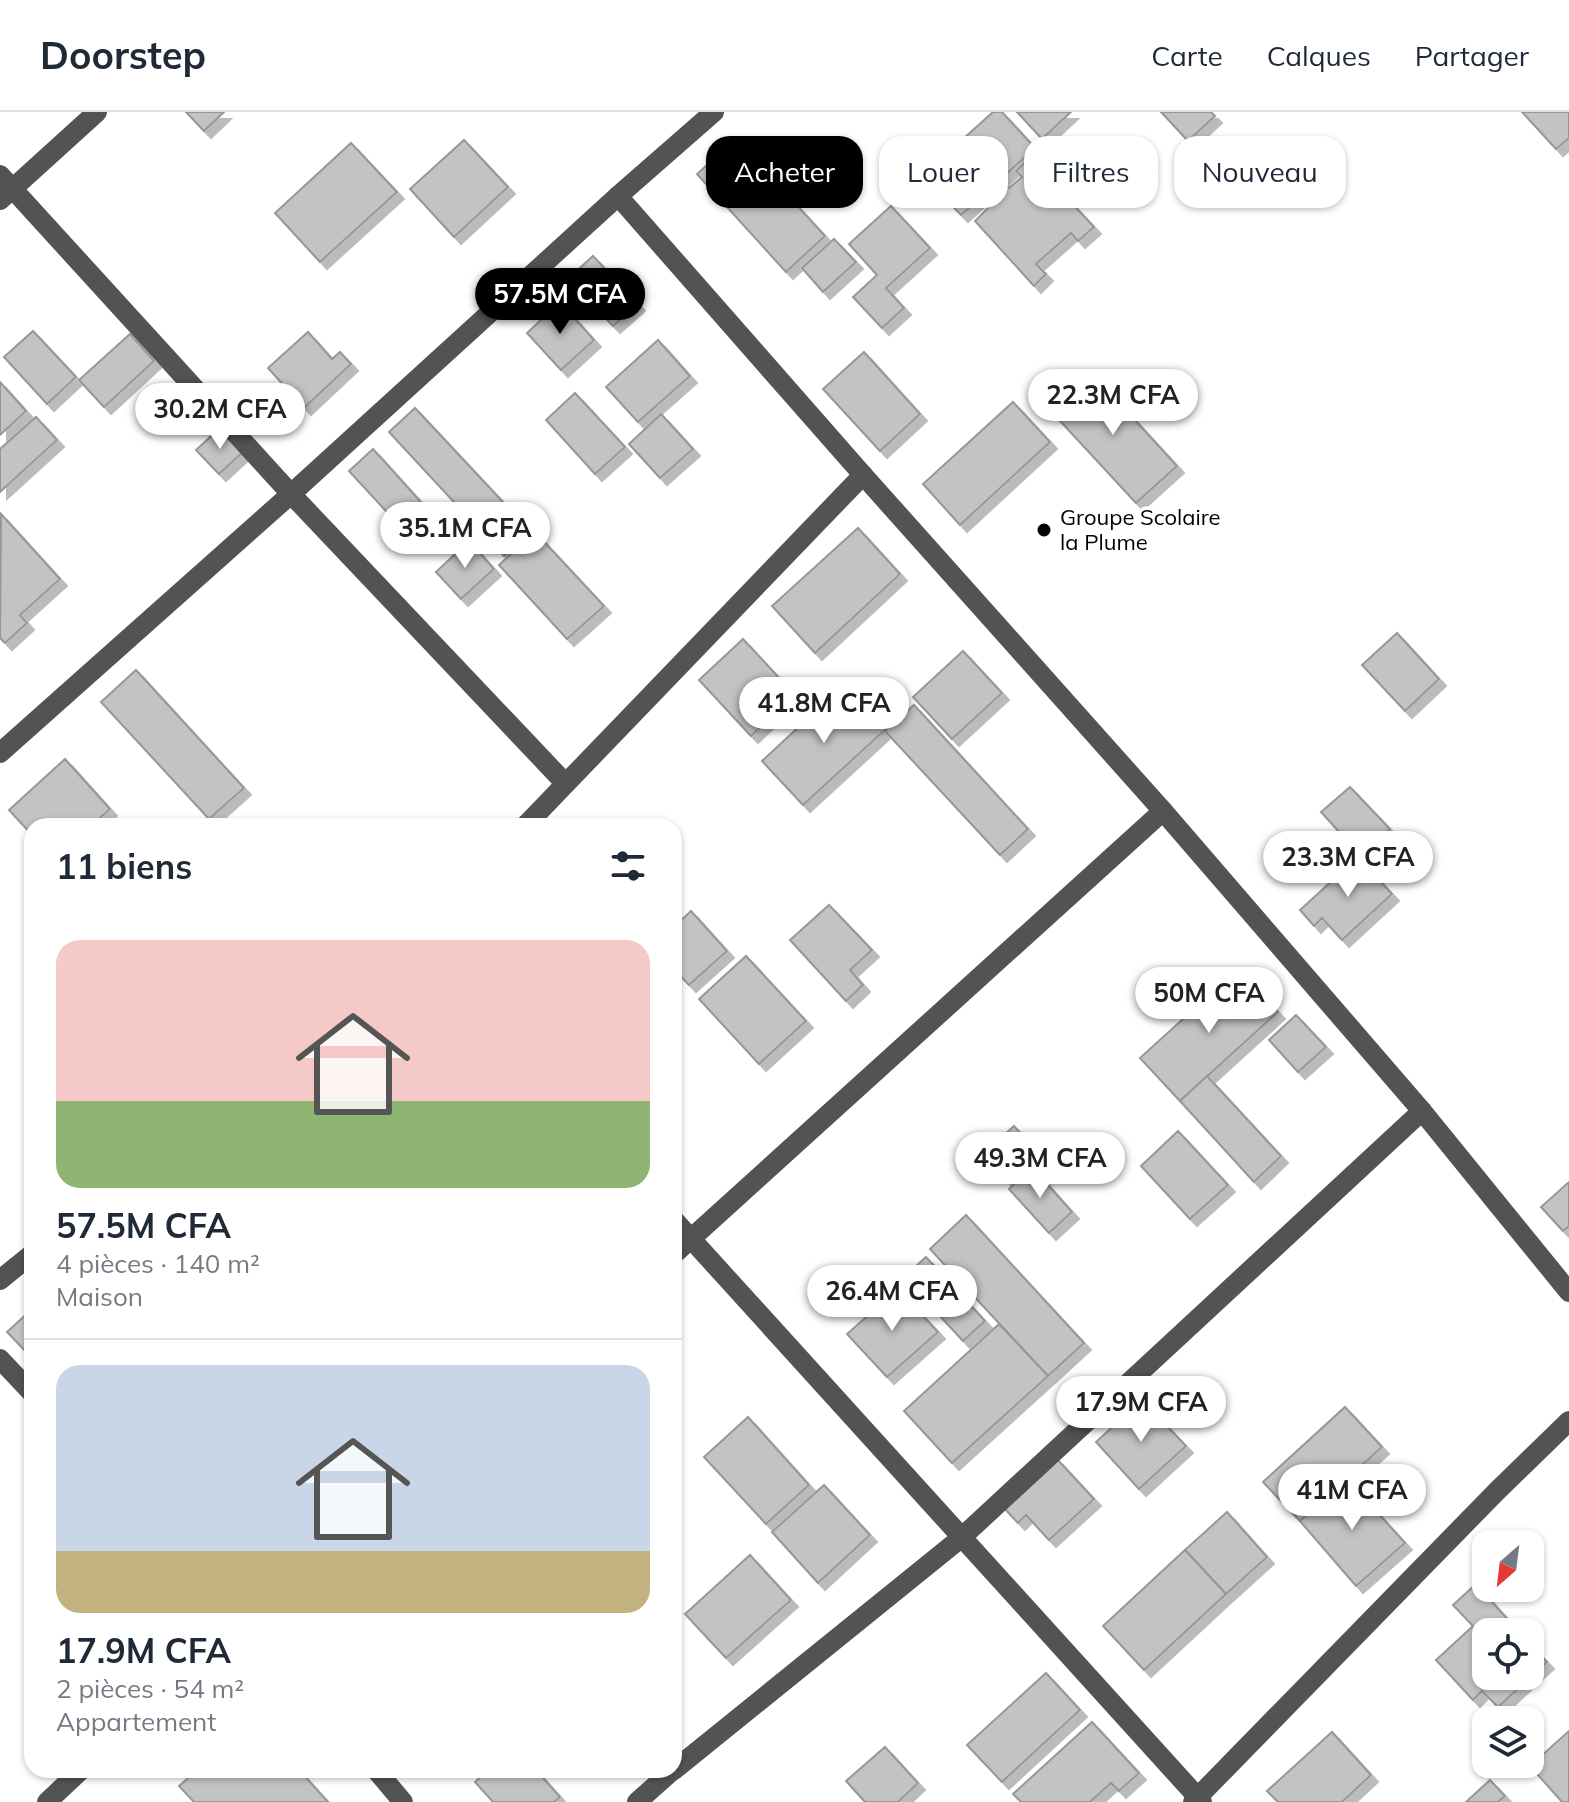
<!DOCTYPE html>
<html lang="fr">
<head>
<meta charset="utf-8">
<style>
  body { margin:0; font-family:Mulish,sans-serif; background:#f6f6f7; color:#1f2937; height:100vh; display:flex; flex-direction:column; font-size:30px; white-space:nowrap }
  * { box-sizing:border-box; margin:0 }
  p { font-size:26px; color:#747a83 }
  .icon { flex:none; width:44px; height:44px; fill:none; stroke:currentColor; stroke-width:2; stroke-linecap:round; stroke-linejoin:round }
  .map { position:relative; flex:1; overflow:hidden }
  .details { position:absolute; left:24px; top:706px; width:658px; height:960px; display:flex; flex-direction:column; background:#fff; border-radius:24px; box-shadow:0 2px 6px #0004 }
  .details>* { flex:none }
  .banner { position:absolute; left:706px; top:24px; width:742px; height:72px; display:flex; gap:16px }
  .needle { width:52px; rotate:208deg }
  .fabs { position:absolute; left:1472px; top:1418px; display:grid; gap:16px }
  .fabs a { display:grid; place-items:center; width:72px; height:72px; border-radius:16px; background:#fff; box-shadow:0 2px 6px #0004; font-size:40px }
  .price { position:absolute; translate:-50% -68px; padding:0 18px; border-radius:28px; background:#fff; color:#222; font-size:26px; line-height:52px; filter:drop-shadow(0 2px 4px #0008) }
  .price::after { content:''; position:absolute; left:50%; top:48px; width:24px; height:18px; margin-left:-12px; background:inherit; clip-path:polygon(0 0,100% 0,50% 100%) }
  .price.selected { background:#000; color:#fff }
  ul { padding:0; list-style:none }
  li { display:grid; align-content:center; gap:16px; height:424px; padding:0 32px }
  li+li { border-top:2px solid #e0e1e3 }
  li span { display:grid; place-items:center; height:248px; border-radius:24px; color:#555 }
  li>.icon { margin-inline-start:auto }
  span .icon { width:144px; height:144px; fill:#fffc; stroke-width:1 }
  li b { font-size:34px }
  h2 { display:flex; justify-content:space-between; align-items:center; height:96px; padding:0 32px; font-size:34px }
  .pill { padding:0 28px; border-radius:24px; background:#fff; box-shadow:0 2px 6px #0004; font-size:28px; line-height:72px }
  .pill.selected { background:#000; color:#fff }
  header { display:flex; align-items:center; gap:48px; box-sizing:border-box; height:112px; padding:0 40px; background:#fff; border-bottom:2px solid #e0e1e3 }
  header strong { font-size:38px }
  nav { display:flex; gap:44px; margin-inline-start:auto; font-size:28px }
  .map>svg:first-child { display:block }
</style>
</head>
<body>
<header>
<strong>Doorstep</strong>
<nav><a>Carte</a><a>Calques</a><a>Partager</a></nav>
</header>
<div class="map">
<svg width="1569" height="1690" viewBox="0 0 1569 1690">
  <defs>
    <filter id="shadow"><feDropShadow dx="7" dy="7" stdDeviation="0" flood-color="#0004"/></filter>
  </defs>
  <rect width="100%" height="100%" fill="#fff"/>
  <g fill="#c3c3c3" stroke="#979797" stroke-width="2" filter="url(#shadow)">
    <path d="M186 0H224L204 19Z"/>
    <path d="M993 0H1002L1035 36 961 103 923 63Z"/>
    <path d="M1017 0H1071L1042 27Z"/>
    <path d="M1161 0H1211L1215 4 1188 29Z"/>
    <path d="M1522 0H1569V26L1556 37Z"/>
    <path d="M736 27 825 124 786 160 697 62Z"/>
    <path d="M464 28 508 75 454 125 410 77Z"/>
    <path d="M351 31 397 80 320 150 275 101Z"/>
    <path d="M1030 46 1094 115 1078 129 1071 121 1036 152 1046 162 1034 174 975 109 989 95 982 88 1003 70 1009 76 1022 65 1016 59Z"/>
    <path d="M891 94 930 136 886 176 904 196 882 216 853 185 877 163 849 132Z"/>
    <path d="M834 127 856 150 823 180 802 156Z"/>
    <path d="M593 144 638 192 613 214 569 166Z"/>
    <path d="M560 190 594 228 561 258 527 221Z"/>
    <path d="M33 219 76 265 47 292 4 245Z"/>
    <path d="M308 220 332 247 340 240 351 252 304 296 268 256Z"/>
    <path d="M130 222 154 249 104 295 79 268Z"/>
    <path d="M658 228 690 264 638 310 606 275Z"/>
    <path d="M864 240 920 302 880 339 823 277Z"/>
    <path d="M1090 259 1177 354 1136 391 1049 297Z"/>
    <path d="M0 270 26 299 0 323Z"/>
    <path d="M575 281 625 335 595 362 546 308Z"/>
    <path d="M1013 290 1050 330 960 413 923 372Z"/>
    <path d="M415 296 531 420 504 444 389 320Z"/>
    <path d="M661 302 693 337 660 366 629 332Z"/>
    <path d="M36 305 57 328 0 380V337Z"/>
    <path d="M220 316 243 340 219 362 196 338Z"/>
    <path d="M373 337 420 389 397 411 349 359Z"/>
    <path d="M1 402 60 467 20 503 27 511 5 531 0 526Z"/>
    <path d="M858 416 900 462 815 541 772 494Z"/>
    <path d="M535 420 604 494 567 527 499 453Z"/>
    <path d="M469 429 494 457 461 487 436 460Z"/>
    <path d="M1397 521 1439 567 1405 599 1362 553Z"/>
    <path d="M743 527 795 583 751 624 699 568Z"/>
    <path d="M963 539 1002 581 952 627 913 585Z"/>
    <path d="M136 558 244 676 209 707 101 590Z"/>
    <path d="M845 572 886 617 803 693 762 649Z"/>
    <path d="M914 593 1028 717 1000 743 885 619Z"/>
    <path d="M65 647 110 697 91 714H32V723L9 698Z"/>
    <path d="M1350 675 1390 717 1361 744 1321 700Z"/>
    <path d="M1358 745 1392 782 1342 828 1322 806 1314 814 1300 798Z"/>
    <path d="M829 793 872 838 850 858 863 873 846 889 790 828Z"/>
    <path d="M691 799 727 839 689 873 674 857V815Z"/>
    <path d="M746 844 806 909 759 952 699 887Z"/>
    <path d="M1238 857 1278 900 1180 989 1140 946Z"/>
    <path d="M1296 903 1326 935 1298 960 1269 928Z"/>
    <path d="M1207 964 1281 1044 1254 1070 1180 989Z"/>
    <path d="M1014 1014 1035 1037 1004 1066 982 1043Z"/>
    <path d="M1178 1019 1228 1073 1190 1107 1141 1054Z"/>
    <path d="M1032 1055 1072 1100 1049 1121 1009 1077Z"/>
    <path d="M1569 1070V1114L1563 1119 1541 1095Z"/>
    <path d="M966 1103 1084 1231 1048 1264 930 1137Z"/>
    <path d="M926 1145 985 1209 963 1229 904 1165Z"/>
    <path d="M898 1177 938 1220 887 1265 847 1222Z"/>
    <path d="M32 1197V1246L7 1220Z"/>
    <path d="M999 1212 1048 1264 952 1351 904 1299Z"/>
    <path d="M1142 1288 1186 1334 1139 1377 1096 1330Z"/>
    <path d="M1345 1295 1382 1335 1300 1409 1263 1370Z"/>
    <path d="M748 1305 809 1373 766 1412 704 1345Z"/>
    <path d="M1056 1346 1094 1387 1049 1428 1026 1403 1018 1411 1003 1395Z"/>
    <path d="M1347 1367 1405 1431 1356 1474 1300 1409Z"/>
    <path d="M824 1373 870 1423 818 1471 772 1420Z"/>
    <path d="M1227 1400 1267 1445 1226 1482 1185 1438Z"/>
    <path d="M1185 1438 1226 1482 1144 1558 1103 1514Z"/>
    <path d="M750 1443 791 1488 726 1546 685 1502Z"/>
    <path d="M1476 1472 1519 1520H1486V1564H1530V1532L1547 1550 1498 1595 1482 1579 1473 1588 1436 1548 1473 1514 1453 1493Z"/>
    <path d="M1046 1561 1080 1598 1002 1670 967 1633Z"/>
    <path d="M1092 1610 1139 1661 1119 1679 1111 1671 1090 1690H1021L1013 1682Z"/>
    <path d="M1569 1619V1690H1562L1530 1654Z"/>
    <path d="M1332 1620 1371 1663 1342 1690H1278L1267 1679Z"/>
    <path d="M885 1635 918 1671 898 1690H865L846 1669Z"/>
    <path d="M197 1658H299L328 1690H194L179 1674Z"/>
    <path d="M488 1658H536L560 1685 554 1690H493L475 1670Z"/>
    <path d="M1490 1668 1505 1684 1498 1690H1466Z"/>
  </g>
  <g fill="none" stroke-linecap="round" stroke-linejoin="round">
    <g stroke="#535353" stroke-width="20">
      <path d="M0 63 291 382 565 671"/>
      <path d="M618 84 863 363 1163 699 1422 999 1569 1180"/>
      <path d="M0 88 97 0"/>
      <path d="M0 641 291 382 618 84 714 0"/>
      <path d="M525 714 863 363"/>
      <path d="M674 1108 1202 1690"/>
      <path d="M674 1142 1163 699"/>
      <path d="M0 1168 32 1142"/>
      <path d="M0 1247 32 1281"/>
      <path d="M376 1658 403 1690"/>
      <path d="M674 1658 961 1426 1422 999"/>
      <path d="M47 1690 81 1658"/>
      <path d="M637 1690 673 1658"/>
      <path d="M1193 1690 1496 1380 1569 1309"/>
    </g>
  </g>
  <circle fill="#000" stroke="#fff" stroke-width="3" cx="1044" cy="418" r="8"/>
  <g text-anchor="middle" stroke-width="7" stroke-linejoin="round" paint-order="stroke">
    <g font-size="22" fill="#000" stroke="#fff" text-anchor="start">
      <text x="1060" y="413">Groupe Scolaire<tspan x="1060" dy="25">la Plume</tspan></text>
    </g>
  </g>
</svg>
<div class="fabs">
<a><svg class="needle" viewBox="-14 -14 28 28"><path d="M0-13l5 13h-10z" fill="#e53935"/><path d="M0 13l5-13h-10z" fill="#747a83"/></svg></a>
<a><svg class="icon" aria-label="locate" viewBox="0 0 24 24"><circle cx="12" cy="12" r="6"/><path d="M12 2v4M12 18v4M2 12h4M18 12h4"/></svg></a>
<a><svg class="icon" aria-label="layers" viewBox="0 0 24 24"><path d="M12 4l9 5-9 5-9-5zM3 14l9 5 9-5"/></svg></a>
</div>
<b class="price selected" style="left:560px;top:224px">57.5M CFA</b>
<b class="price" style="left:1113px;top:325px">22.3M CFA</b>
<b class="price" style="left:220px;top:339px">30.2M CFA</b>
<b class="price" style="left:465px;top:458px">35.1M CFA</b>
<b class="price" style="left:824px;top:633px">41.8M CFA</b>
<b class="price" style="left:1348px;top:787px">23.3M CFA</b>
<b class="price" style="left:1209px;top:923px">50M CFA</b>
<b class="price" style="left:1040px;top:1088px">49.3M CFA</b>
<b class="price" style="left:892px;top:1221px">26.4M CFA</b>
<b class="price" style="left:1141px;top:1332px">17.9M CFA</b>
<b class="price" style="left:1352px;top:1420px">41M CFA</b>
<div class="banner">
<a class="pill selected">Acheter</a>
<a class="pill">Louer</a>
<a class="pill">Filtres</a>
<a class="pill">Nouveau</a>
</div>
<section class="details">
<h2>11 biens<svg class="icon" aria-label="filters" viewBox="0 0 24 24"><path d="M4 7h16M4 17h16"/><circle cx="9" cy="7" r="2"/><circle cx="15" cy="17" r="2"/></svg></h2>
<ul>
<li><span style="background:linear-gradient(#f6c9c9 65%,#8fb573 0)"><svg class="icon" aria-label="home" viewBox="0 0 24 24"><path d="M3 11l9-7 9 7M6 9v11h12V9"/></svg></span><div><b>57.5M CFA</b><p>4 pièces · 140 m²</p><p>Maison</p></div></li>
<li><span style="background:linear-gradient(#c9d6e8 75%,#c2b280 0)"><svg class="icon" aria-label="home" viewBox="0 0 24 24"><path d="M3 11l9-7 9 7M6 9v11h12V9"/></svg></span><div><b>17.9M CFA</b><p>2 pièces · 54 m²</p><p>Appartement</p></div></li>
</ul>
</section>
</div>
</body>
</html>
